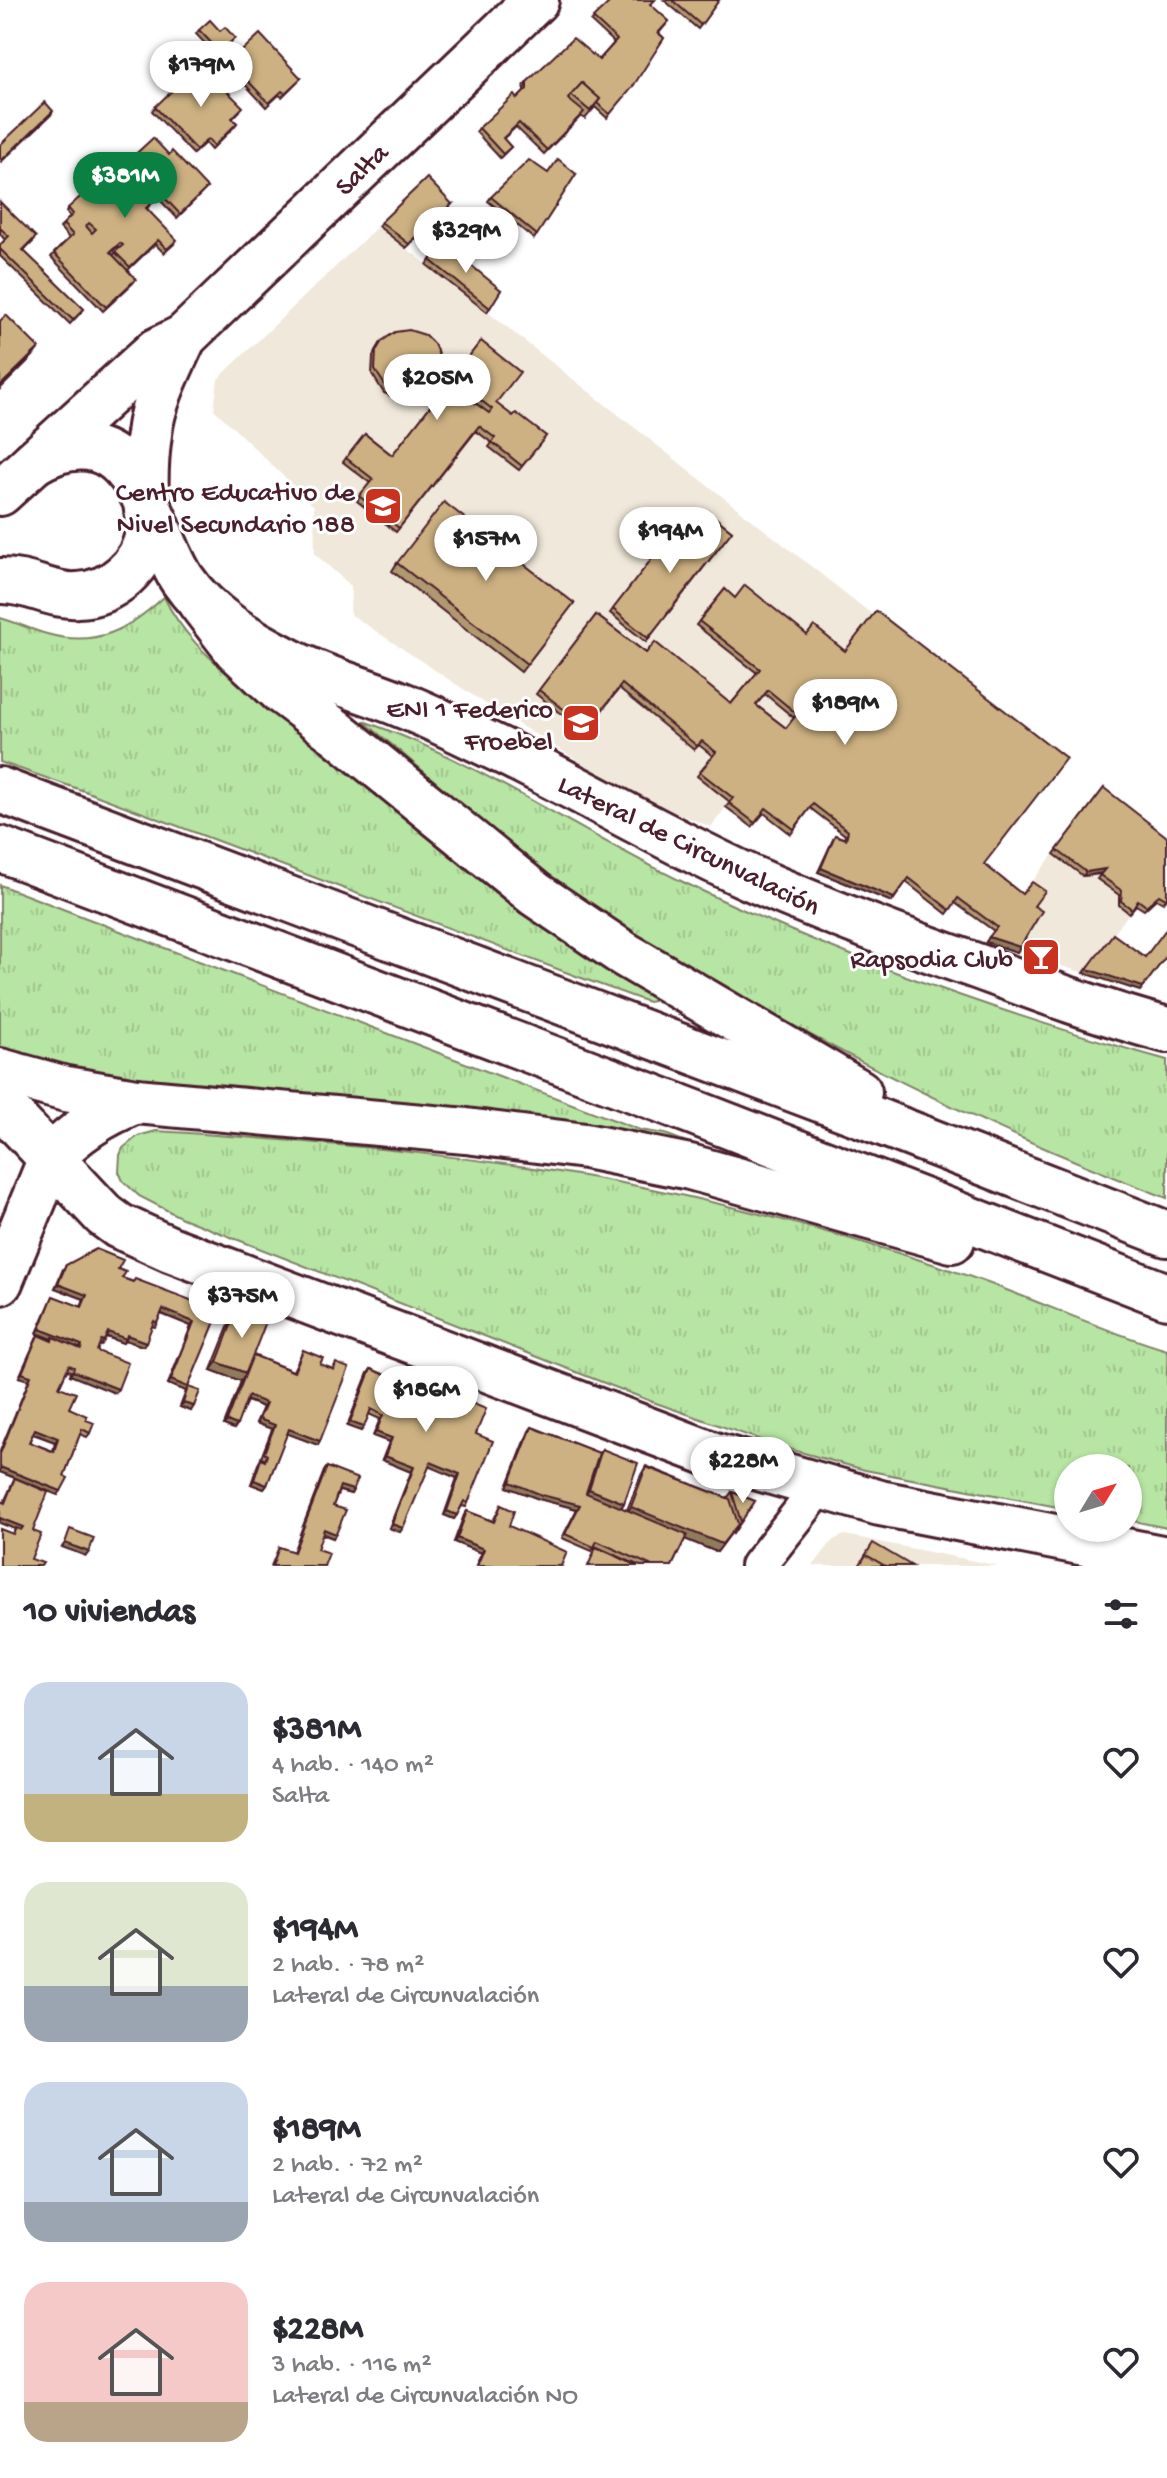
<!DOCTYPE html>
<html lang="es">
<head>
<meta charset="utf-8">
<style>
  body { margin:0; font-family:"Gochi Hand",sans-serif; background:#f7f7f7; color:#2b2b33; height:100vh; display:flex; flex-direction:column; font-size:30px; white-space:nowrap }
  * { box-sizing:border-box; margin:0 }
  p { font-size:26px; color:#7c7c81 }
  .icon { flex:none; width:44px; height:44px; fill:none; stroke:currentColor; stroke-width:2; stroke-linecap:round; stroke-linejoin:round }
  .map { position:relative; height:1566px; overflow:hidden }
  .drawer { display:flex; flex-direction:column; background:#fff; flex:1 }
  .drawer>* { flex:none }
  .needle { width:52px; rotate:52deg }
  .tools { position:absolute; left:1054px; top:1454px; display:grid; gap:16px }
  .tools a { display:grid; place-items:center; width:88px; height:88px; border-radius:50%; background:#fff; box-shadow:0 2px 6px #0004; font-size:40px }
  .price { position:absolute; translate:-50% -68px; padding:0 18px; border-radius:28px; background:#fff; color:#222; font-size:26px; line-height:52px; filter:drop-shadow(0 2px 4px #0008) }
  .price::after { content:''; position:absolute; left:50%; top:48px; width:24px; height:18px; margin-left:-12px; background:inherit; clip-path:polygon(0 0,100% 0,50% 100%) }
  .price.current { background:#0b8043; color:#fff }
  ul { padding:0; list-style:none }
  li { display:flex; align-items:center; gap:24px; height:200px; padding:0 24px }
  li span { display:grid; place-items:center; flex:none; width:224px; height:160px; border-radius:24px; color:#555 }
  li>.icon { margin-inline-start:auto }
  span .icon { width:96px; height:96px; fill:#fffc; stroke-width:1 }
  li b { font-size:34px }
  h2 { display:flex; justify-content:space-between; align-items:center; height:96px; padding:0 24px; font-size:34px }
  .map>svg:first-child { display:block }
</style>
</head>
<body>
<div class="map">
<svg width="1167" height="1566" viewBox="0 0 1167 1566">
  <defs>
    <pattern id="grass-tufts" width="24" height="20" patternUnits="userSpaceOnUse" patternTransform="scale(2)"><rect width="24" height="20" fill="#b7e5a3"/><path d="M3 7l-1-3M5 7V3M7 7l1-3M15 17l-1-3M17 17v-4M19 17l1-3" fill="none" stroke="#9fc48c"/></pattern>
  </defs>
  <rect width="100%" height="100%" fill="#fff"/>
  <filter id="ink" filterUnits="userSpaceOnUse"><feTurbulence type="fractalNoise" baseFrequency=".0125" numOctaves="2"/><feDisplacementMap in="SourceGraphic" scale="16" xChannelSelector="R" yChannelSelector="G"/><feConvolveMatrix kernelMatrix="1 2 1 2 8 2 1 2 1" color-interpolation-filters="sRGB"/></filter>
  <g filter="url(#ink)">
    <g fill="#f0e8da">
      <path d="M378 226 873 615 711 827 662 807 589 767 495 710 350 614 351 586 315 554 314 506 214 409 218 379Z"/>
      <path d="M1101 792 1167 863 1084 973 986 942Z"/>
      <path d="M845 1535 999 1566H813L833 1540Z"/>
    </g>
    <g fill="url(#grass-tufts)" stroke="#808267" stroke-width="2">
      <path d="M164 597C181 633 208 657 238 682L651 995 653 1001 648 1002 576 976 90 793 0 762V618C16 622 31 630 47 634 97 648 129 629 164 597Z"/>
      <path d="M363 721C476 760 575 830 683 882 838 956 1001 1014 1167 1060V1198C1016 1140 869 1071 729 989 684 963 637 937 594 908 512 852 440 783 363 721Z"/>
      <path d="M0 885 640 1130 665 1134 753 1167 208 1095 0 1054Z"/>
      <path d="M156 1131C298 1140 442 1152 583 1176 666 1190 749 1210 830 1233 890 1250 950 1268 1009 1291 1061 1311 1113 1334 1167 1350V1528L1128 1520V1468H1068V1509L865 1470 775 1445 653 1402 182 1218 139 1196 123 1181 119 1172 120 1155 123 1148 138 1136Z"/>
    </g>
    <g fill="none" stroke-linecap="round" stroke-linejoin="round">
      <g stroke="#4a1f2b" stroke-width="40">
        <path id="street" d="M758 1566 820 1487"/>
      </g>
      <g stroke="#4a1f2b" stroke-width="50">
        <g id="secondary">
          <path d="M34 462C41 458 49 454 58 451 140 427 151 532 182 579 207 616 246 639 285 659 322 679 364 689 402 705 435 718 466 734 498 749 583 790 665 839 751 878 826 911 902 940 979 967 1041 990 1103 1013 1167 1030"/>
          <path d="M0 493 156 351 184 337 536 0"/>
          <path d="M0 581C28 580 53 597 77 595 112 594 144 566 148 531 149 521 147 511 146 501 145 479 146 455 149 434 153 399 170 368 184 337"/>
          <path d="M0 1104 104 1215 119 1226 170 1249 714 1455 880 1503 1167 1559"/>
          <path d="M0 1282 51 1158"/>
        </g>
      </g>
      <g stroke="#4a1f2b" stroke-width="50">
        <g id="highway">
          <path d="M200 602 237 650 281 691 336 732 535 894 624 954 859 1092"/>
          <path d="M0 790 870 1118 1167 1234"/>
          <path d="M0 849 693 1112 1167 1296"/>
          <path d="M0 1071 66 1089 136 1101 466 1131 585 1146 690 1167 952 1240"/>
          <path d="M51 1158C76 1131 102 1115 136 1101"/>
        </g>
      </g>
      <use href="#street" stroke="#fff" stroke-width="34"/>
      <use href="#secondary" stroke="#fff" stroke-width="44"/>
      <use href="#highway" stroke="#fff" stroke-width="44"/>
    </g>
    <g fill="#b09870" stroke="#4a1f2b" stroke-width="2" fill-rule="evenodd">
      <path d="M612 0H655L650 5 669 21 659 33 664 38 607 118 595 107 585 119 581 116 544 154 516 127 503 139 511 147 500 158 476 132 479 128 517 99 524 92V86L527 82 599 60 614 43 591 22Z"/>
      <path d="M664 0H719L698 29Z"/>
      <path d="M199 30 220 31 235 38 217 56 196 34Z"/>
      <path d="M230 62 301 78 282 97 279 95 266 107 228 66Z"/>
      <path d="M189 74 217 76 215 78 240 111 232 119 237 123 234 127 211 150 205 143 193 154 152 111 155 107 196 96 200 92 186 78Z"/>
      <path d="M169 155 207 188 177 218 158 198 147 208 174 244 164 253 155 244 128 270 136 279 133 283 103 311 51 257 69 238 60 228 70 217 66 212 68 208 125 202 130 198 112 178 114 174ZM117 247 119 249 113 255 111 253Z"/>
      <path d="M548 173 576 174 534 239 488 201 491 197Z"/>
      <path d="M0 202 34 241 24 251 84 309 70 324 0 256V245L5 240 0 234Z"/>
      <path d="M452 204 406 248 378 226 381 222Z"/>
      <path d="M430 260 501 290 487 312 427 265Z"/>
      <path d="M382 341 437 375 488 413 449 382 481 341 496 404 513 416 546 436 519 470 489 447 492 443 476 431 396 532 357 501 370 483 343 462 365 434 392 455 435 400 425 391 407 399 393 397 384 393 372 374 373 356Z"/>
      <path d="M708 512 732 531 646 642 610 613 675 529 691 542 698 534 694 530Z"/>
      <path d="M397 563 574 603 521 672 392 571Z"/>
      <path d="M725 589 984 865 1035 906 1017 952 986 942 994 931 955 903 947 914 906 882 892 902 818 872 835 835 844 839 845 835 810 808 791 834 764 813 752 827 726 807 730 802 697 776 713 756 699 745 694 750 619 689 585 732 536 694 596 615 646 653 731 704 757 673 696 625ZM765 694 794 718 786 728 756 705Z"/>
      <path d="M1104 788 1167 898 1163 903 1156 899 1144 910 1136 905 1129 913 1119 905V895L1097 879 1101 874 1083 876 1054 854Z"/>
      <path d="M66 1265 118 1269 122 1278 200 1304 206 1292 188 1387 191 1411 180 1407 186 1391 168 1384 191 1326 161 1314 155 1327 152 1326 143 1346 125 1340 123 1343 106 1337 101 1346 99 1345 97 1351 115 1393 70 1375 71 1371 67 1370 59 1387 69 1408 86 1420 90 1433 87 1437 80 1434 64 1476 58 1495 16 1479 33 1531 31 1559 0 1566 15 1529 0 1523 4 1502 15 1478 0 1472V1451L29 1380 19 1377 38 1335 51 1341 52 1339 37 1333 53 1296 81 1307 84 1299 55 1288 63 1269ZM33 1434 55 1442 53 1451 29 1442Z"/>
      <path d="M238 1307 253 1355 293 1371 303 1350 320 1364 333 1369 336 1363 320 1441 318 1445 287 1433 267 1485 264 1489 251 1484 258 1464 261 1459 264 1461V1459L261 1458 272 1429 256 1423 263 1407 247 1401 234 1429 224 1425 241 1381 211 1370 233 1315Z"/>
      <path d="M371 1369 395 1379 399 1374 476 1434 468 1503 466 1507 462 1506 454 1519 444 1515 457 1478 429 1466 400 1532 389 1528 411 1472 382 1460 389 1442 373 1436 380 1419 369 1414 361 1431 347 1426 368 1373Z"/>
      <path d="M532 1427 599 1453 602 1449 624 1503 621 1508 627 1510 641 1475 646 1466 727 1498 732 1492 755 1501 733 1534 732 1532 717 1552 685 1539 672 1566H640L595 1546 592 1551 562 1538 577 1509 539 1499 507 1487 529 1431Z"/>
      <path d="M327 1467 353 1490 351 1494 339 1491 333 1506V1538L322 1534 317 1549 324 1566H271L279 1547 293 1552 324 1471Z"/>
      <path d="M501 1505 509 1526 561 1566H476L481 1553 454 1542 464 1515 467 1511 493 1521Z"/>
    </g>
    <g fill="#907c5b" stroke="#4a1f2b" stroke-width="2">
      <path d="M53 111 51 115 0 163 2 160Z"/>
      <path d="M452 204 449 208 406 248 409 244Z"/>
      <path d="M39 348 33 356 0 389V386Z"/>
      <path d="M428 387 425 391 407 399 393 397 396 393Z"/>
      <path d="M821 868 894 898 892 902 818 872Z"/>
      <path d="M1105 869 1102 873 1083 876 1086 872Z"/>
      <path d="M989 937 1020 947 1017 952 986 942Z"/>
      <path d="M1167 955 1140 991 1084 973 1087 969Z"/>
      <path d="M58 1284 87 1295 84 1299 55 1288Z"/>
      <path d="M163 1309 194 1322 191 1326 160 1313Z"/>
      <path d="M40 1329 82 1345 79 1349 37 1333Z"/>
      <path d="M108 1332 127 1335 146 1342 143 1346 125 1340 123 1343 105 1336Z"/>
      <path d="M217 1362 246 1373 241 1381 211 1370Z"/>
      <path d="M73 1371 118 1389 115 1393 70 1375Z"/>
      <path d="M22 1373 31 1376 29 1380 19 1377Z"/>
      <path d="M171 1380 188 1387 186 1391 168 1384Z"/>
      <path d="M248 1396 266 1403 263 1407 246 1400Z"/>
      <path d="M183 1403 194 1406 191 1411 180 1407Z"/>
      <path d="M259 1419 275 1425 272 1429 256 1423Z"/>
      <path d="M227 1421 237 1425 234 1429 224 1425Z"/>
      <path d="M350 1422 364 1427 361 1431 347 1426Z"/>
      <path d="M35 1429 58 1438 55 1442 32 1433Z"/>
      <path d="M289 1429 320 1441 318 1445 286 1433Z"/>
      <path d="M376 1432 392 1438 389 1442 373 1436Z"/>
      <path d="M385 1456 414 1467 411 1472 382 1460Z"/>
      <path d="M431 1462 460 1474 457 1478 428 1466Z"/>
      <path d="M0 1467 61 1491 58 1495 0 1472Z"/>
      <path d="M254 1480 267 1485 264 1489 251 1484Z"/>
      <path d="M510 1482 580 1505 577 1509 539 1499 507 1487Z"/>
      <path d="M340 1486 353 1490 351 1494 337 1490Z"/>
      <path d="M589 1489 624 1503 619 1511 583 1497Z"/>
      <path d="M631 1507 738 1524 717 1552 625 1515Z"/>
      <path d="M447 1511 457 1515 454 1519 444 1515Z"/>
      <path d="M0 1518 23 1527 20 1531 0 1523Z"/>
      <path d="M392 1524 403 1528 400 1532 389 1528Z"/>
      <path d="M324 1529 336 1534 333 1538 321 1533Z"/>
      <path d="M457 1538 484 1549 481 1553 454 1542Z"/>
      <path d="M65 1543 89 1552 86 1556 62 1547Z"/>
    </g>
    <g fill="#cdb182" stroke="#4a1f2b" stroke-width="2" fill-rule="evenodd">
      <path d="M612 0H654L650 4 669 21 658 33 664 38 632 88 610 114 597 103 600 99 582 83 568 99 584 112 547 150 519 123 503 138 511 147 503 154 479 128 514 95 517 99 527 89V82L573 38 599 60 617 40 593 18Z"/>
      <path d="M672 0H719L701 25Z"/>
      <path d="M210 20 220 31 225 27 235 38 220 52 199 30Z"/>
      <path d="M260 34 301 78 285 93 282 91 269 103 230 62Z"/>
      <path d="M203 61 217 76 214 78 243 107 232 118 237 123 214 146 208 139 196 150 155 107 182 81 196 96 203 89 189 74Z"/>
      <path d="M582 83 600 99 590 111 571 95Z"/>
      <path d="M45 102 53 111 2 160 0 158V145Z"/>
      <path d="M153 138 169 155 172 151 207 188 180 214 161 194 146 208 177 240 167 249 158 240 130 267 115 252 123 245 120 243 110 252 136 279 106 307 54 253 73 235 63 224 73 214 68 208 102 177 125 202 133 194 114 174ZM89 223 96 229 92 233 86 226Z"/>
      <path d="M558 159 576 174 537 235 491 197 529 160 548 173Z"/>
      <path d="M427 178 452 204 409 244 381 222Z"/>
      <path d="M0 202 36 237 23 250 84 309 73 320 0 249V245L9 236 0 228Z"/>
      <path d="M444 243 501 290 490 308 430 260Z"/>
      <path d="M6 315 39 348 0 386V321Z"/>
      <path d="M409 330 425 335 434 344 438 353 439 363 437 375 489 413 492 409 452 378 481 341 520 372 496 403 513 416 516 413 546 436 522 466 492 442 495 438 479 426 399 528 359 496 373 479 346 458 365 434 392 455 438 396 428 387 410 395 396 393 387 388 375 370 376 351 382 341 395 332Z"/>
      <path d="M444 502 574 603 527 664 397 563Z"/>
      <path d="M708 512 732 531 648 638 613 609 675 529 691 542 701 530 697 526Z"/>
      <path d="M745 585 807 635 814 626 845 651 876 611 1066 758 984 864 1022 894 1032 882 1045 891 1034 906 1042 911 1020 947 989 937 997 927 958 898 950 910 909 878 894 898 821 868 835 835 846 839 848 831 813 804 794 829 766 808 755 823 729 803 733 798 700 772 716 752 702 741 697 746 622 684 588 728 539 690 596 615 646 653 655 642 731 704 760 669 699 621 725 589 735 598ZM768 690 797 714 786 728 756 705Z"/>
      <path d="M1104 788 1167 837V897L1166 899 1159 895 1146 906 1138 900 1132 909 1121 901 1122 891 1100 875 1105 869 1086 872 1057 850Z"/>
      <path d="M1167 928V955L1143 987 1087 969 1113 934 1145 957Z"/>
      <path d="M96 1249 123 1260 118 1269 126 1272 122 1278 133 1282 135 1279 201 1304 206 1292 224 1300 188 1387 200 1391 194 1406 183 1403 188 1387 171 1380 194 1322 163 1309 157 1323 154 1321 146 1342 127 1335 126 1339 108 1332 104 1341 101 1340 97 1351 128 1363 118 1389 73 1371 74 1367 69 1365 59 1387 76 1393 69 1408 87 1416 86 1420 94 1423 90 1433 82 1429 64 1476 68 1478 61 1491 0 1467V1454L31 1376 22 1373 38 1335 52 1341 53 1337 81 1349 82 1345 40 1329 53 1296 82 1307 87 1295 58 1284 66 1265ZM35 1429 58 1438 54 1452 29 1442Z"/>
      <path d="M238 1307 267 1319 246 1373 217 1362Z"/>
      <path d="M303 1350 323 1358 320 1364 334 1370 336 1363 349 1368 320 1441 289 1429 267 1485 254 1480 261 1459 265 1461 267 1455 264 1453 275 1425 259 1419 266 1403 248 1396 237 1425 227 1421 253 1355 294 1372Z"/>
      <path d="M371 1369 397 1380 399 1374 486 1409 476 1434 493 1441 468 1503 464 1501 457 1515 447 1511 460 1474 431 1462 403 1528 392 1524 414 1467 385 1456 392 1438 376 1432 383 1415 371 1409 364 1427 350 1422Z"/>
      <path d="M532 1427 599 1453 586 1493 687 1535 672 1566H652L597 1541 594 1547 565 1534 580 1505 542 1495 510 1482Z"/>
      <path d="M602 1449 638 1463 624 1503 589 1489Z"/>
      <path d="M327 1467 358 1479 353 1490 340 1486 333 1506 346 1510 336 1534 324 1529 317 1549 329 1553 324 1566H272L279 1547 294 1552Z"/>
      <path d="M646 1467 730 1499 738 1524 722 1544 631 1507Z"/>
      <path d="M15 1478 48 1492 33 1531 41 1534 31 1559 43 1563 41 1566H0V1529L13 1534 16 1528 21 1530 23 1527 0 1518V1501L5 1503Z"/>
      <path d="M732 1492 755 1501 741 1522Z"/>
      <path d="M501 1505 514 1511 509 1526 567 1552 561 1566H477L484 1549 457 1538 467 1511 494 1522Z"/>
      <path d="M70 1529 94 1538 89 1552 65 1543Z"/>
      <path d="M873 1543 912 1566H885L866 1555 863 1559Z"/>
      <path d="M596 1547 638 1566H588Z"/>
      <path d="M866 1555 885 1566H859Z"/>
    </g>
  </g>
  <defs>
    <g id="school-square" transform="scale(2)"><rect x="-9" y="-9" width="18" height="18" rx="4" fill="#c8321e" stroke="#fff"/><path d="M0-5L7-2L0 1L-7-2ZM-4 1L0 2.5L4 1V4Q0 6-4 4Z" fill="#fff"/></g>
    <g id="bar-square" transform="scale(2)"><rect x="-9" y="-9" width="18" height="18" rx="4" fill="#c8321e" stroke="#fff"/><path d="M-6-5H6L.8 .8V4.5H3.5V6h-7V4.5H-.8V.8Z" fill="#fff"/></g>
  </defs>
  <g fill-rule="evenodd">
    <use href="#school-square" x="383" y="506"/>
    <use href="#school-square" x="581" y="723"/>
    <use href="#bar-square" x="1041" y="957"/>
  </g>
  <g text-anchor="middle" stroke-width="6" stroke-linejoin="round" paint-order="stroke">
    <g font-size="28" fill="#4a1f2b" stroke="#fff">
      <text transform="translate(360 168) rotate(-44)" y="10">Salta</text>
      <text transform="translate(690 843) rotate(26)" y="10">Lateral de Circunvalación</text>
    </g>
    <g font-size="28" fill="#4a1f2b" stroke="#fff" text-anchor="end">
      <text x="355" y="500">Centro Educativo de<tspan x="355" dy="32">Nivel Secundario 188</tspan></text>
      <text x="553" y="717">ENI 1 Federico<tspan x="553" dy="32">Froebel</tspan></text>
      <text x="1013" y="967">Rapsodia Club</text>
    </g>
  </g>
</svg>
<div class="tools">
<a><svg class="needle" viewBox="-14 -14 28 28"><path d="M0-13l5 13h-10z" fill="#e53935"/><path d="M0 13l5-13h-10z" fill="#7c7c81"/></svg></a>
</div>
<b class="price" style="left:201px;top:109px">$179M</b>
<b class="price current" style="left:125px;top:220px">$381M</b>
<b class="price" style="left:466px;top:275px">$329M</b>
<b class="price" style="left:437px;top:422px">$205M</b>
<b class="price" style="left:670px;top:575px">$194M</b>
<b class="price" style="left:486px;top:583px">$157M</b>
<b class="price" style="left:845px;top:747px">$189M</b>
<b class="price" style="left:242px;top:1340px">$375M</b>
<b class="price" style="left:426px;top:1434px">$186M</b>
<b class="price" style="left:743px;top:1505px">$228M</b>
</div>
<section class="drawer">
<h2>10 viviendas<svg class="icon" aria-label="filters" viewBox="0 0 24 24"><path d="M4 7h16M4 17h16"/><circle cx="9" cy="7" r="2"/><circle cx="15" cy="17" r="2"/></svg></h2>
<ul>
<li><span style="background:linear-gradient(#c9d6e8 70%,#c2b280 0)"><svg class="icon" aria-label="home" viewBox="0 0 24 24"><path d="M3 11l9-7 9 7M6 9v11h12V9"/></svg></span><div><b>$381M</b><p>4 hab. · 140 m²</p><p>Salta</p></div><svg class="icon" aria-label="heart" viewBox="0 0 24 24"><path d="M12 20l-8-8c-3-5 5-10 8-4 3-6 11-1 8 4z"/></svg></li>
<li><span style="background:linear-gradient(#dfe7d0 65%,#9aa5b1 0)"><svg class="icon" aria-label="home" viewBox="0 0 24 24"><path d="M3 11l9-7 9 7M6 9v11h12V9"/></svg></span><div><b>$194M</b><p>2 hab. · 78 m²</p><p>Lateral de Circunvalación</p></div><svg class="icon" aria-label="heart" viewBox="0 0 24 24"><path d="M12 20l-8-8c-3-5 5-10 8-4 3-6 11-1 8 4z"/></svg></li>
<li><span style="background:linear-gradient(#c9d6e8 75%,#9aa5b1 0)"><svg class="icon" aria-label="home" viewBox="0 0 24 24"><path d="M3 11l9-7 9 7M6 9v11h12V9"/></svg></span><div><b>$189M</b><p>2 hab. · 72 m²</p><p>Lateral de Circunvalación</p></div><svg class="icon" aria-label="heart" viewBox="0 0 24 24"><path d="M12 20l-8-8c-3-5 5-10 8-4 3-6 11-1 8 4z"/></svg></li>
<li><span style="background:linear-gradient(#f6c9c9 75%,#b9a48a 0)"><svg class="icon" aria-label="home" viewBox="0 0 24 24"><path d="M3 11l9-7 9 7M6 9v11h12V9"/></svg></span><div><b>$228M</b><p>3 hab. · 116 m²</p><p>Lateral de Circunvalación NO</p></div><svg class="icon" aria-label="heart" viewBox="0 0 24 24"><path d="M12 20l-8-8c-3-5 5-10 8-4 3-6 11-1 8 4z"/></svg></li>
</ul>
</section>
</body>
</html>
